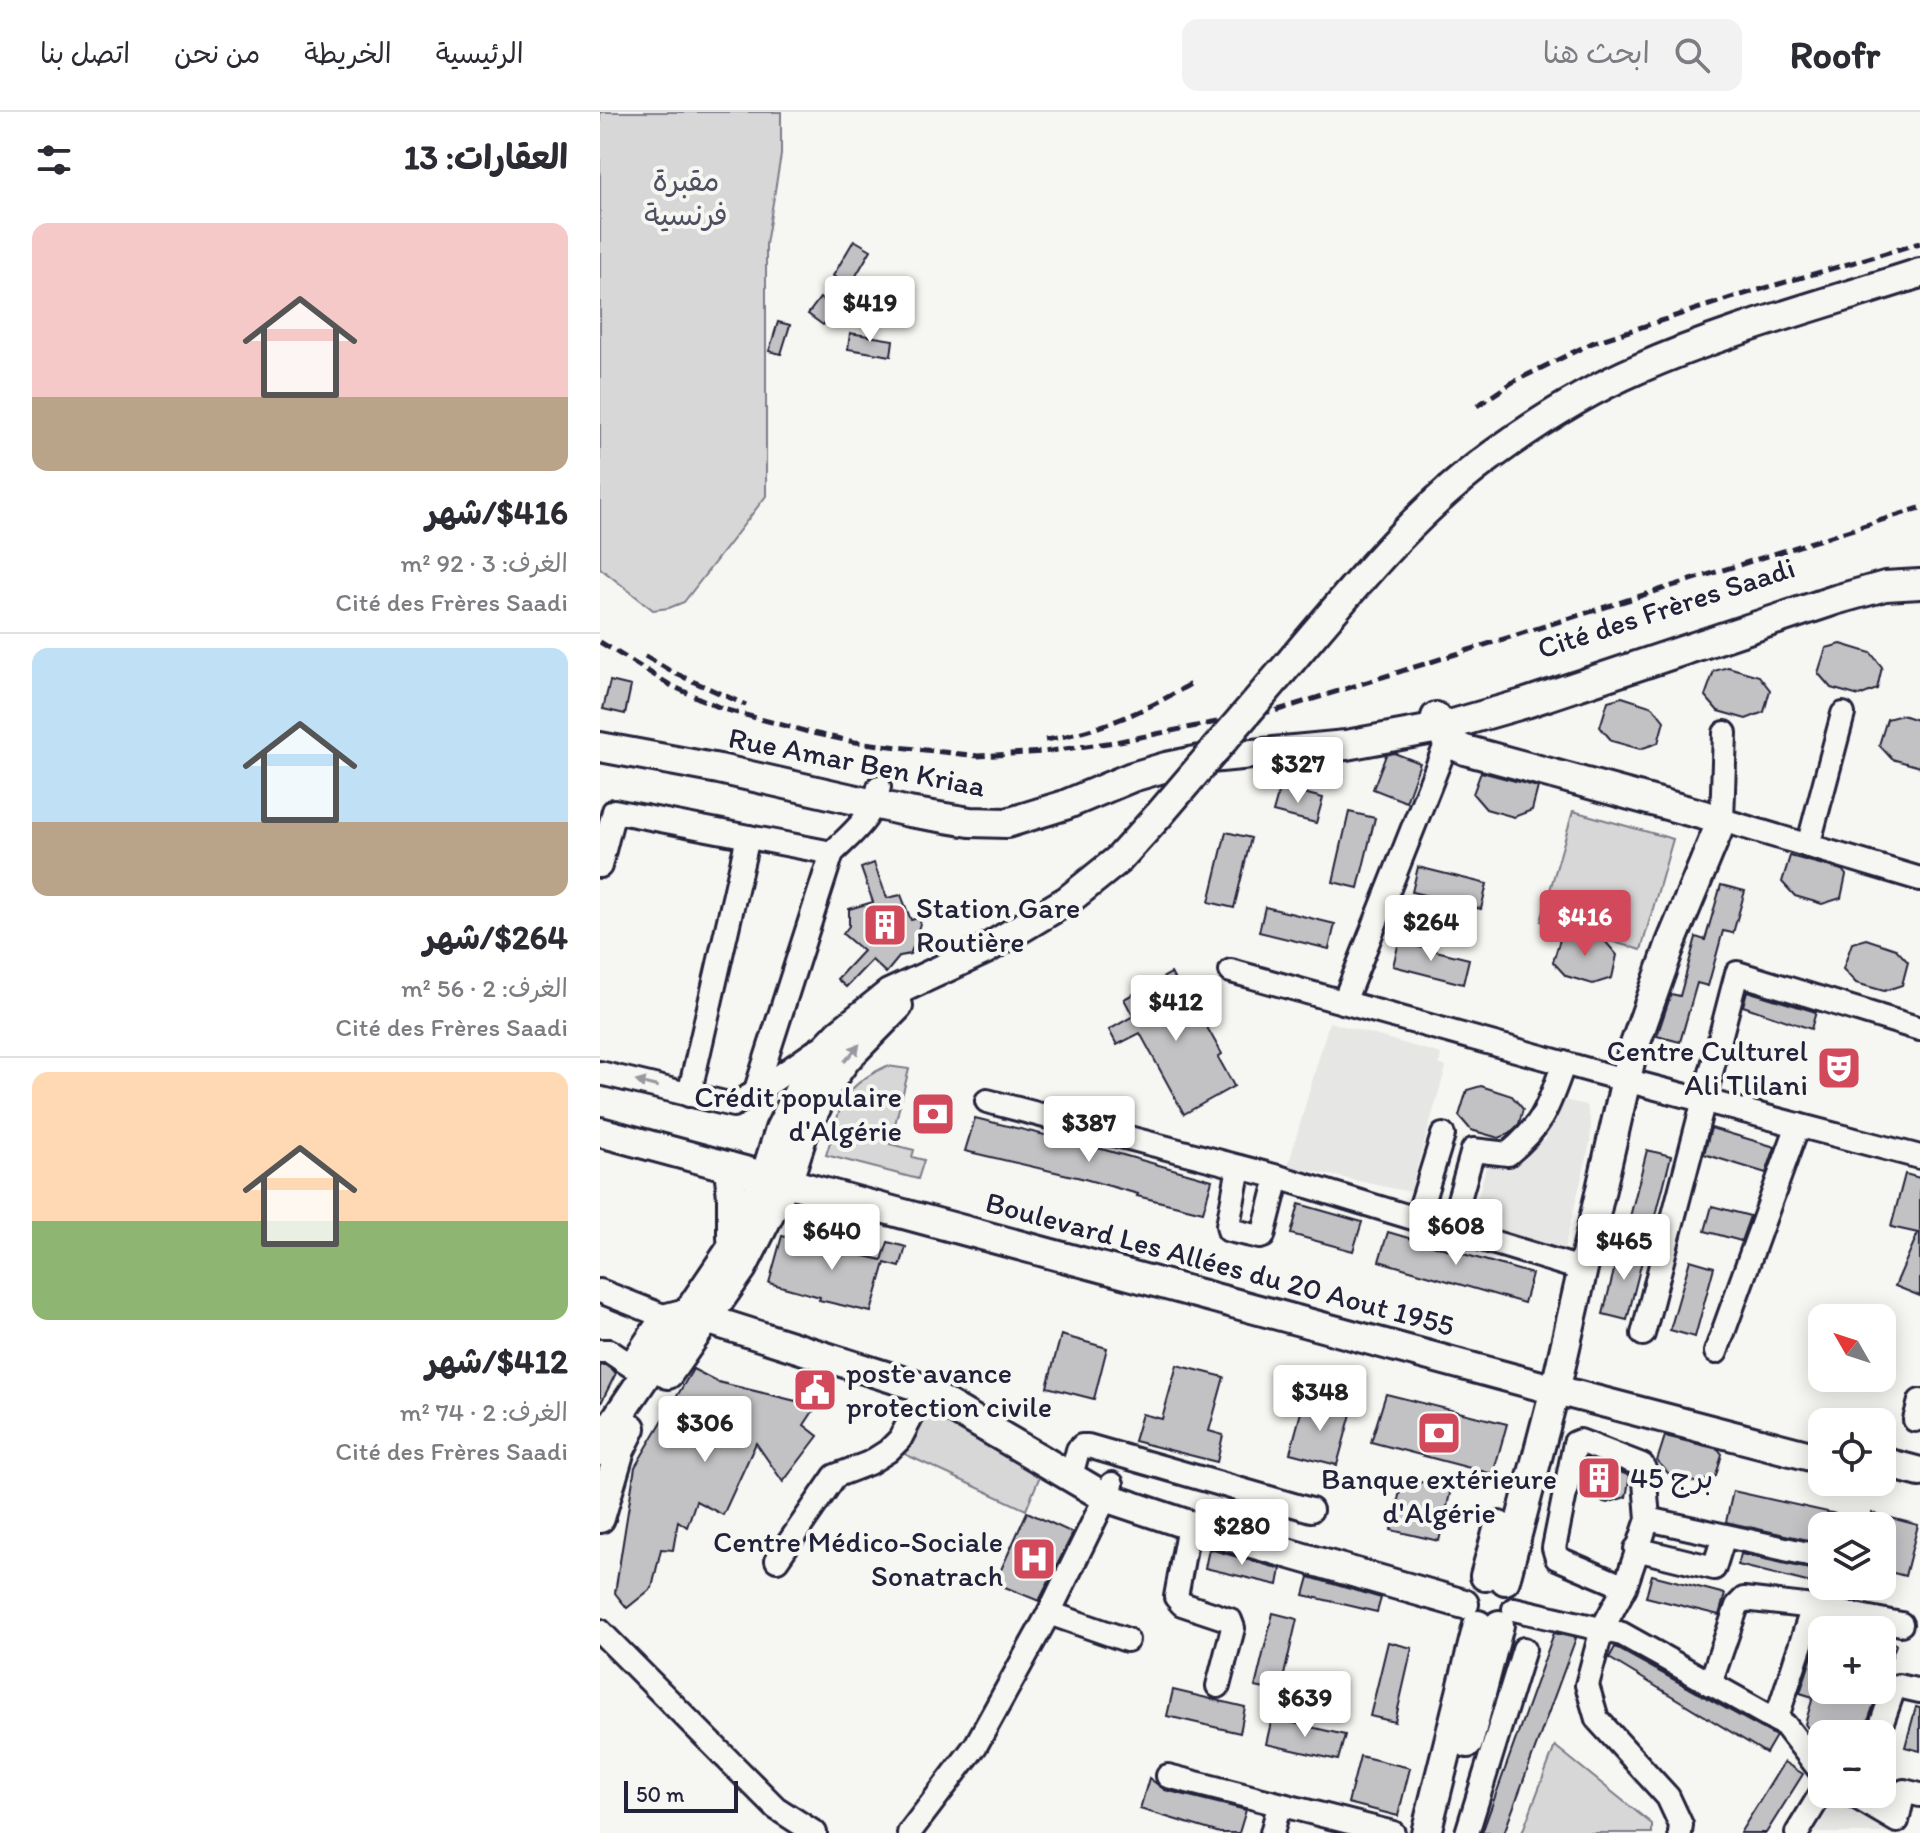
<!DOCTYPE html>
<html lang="ar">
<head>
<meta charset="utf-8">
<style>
  body { margin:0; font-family:Itim,"Playpen Sans Arabic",sans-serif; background:#f2f2f3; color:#2b2b33; direction:rtl; height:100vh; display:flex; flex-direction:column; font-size:30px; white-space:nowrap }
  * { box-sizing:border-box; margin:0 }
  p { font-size:26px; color:#7c7c81 }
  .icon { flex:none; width:44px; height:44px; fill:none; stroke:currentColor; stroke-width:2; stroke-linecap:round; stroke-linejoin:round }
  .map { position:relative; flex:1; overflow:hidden; direction:ltr }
  .side { display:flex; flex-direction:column; background:#fff; width:600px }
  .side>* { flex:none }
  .needle { width:52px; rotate:309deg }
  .controls { position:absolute; left:1208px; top:1192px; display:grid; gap:16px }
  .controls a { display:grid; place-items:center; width:88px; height:88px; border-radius:16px; background:#fff; box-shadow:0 4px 20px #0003; font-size:40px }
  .scale { position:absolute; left:24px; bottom:20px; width:114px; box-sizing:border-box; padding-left:8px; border:4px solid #22223b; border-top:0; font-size:22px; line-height:28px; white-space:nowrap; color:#22223b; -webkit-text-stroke:6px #f6f6f2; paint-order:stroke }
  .price { position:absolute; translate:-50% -68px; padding:0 18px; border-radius:8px; background:#fff; color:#222; font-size:26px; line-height:52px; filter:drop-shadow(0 2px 4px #0008) }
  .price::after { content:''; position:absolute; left:50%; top:48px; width:24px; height:18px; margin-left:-12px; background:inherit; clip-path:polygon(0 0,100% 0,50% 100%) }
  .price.active { background:#d1495b; color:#fff }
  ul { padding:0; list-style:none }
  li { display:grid; align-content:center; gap:16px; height:424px; padding:0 32px }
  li+li { border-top:2px solid #e1e1e2 }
  li span { display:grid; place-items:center; height:248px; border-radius:16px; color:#555 }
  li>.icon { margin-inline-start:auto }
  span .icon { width:144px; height:144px; fill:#fffc; stroke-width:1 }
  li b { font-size:34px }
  h2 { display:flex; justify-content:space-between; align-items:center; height:96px; padding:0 32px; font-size:34px }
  header { display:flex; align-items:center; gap:48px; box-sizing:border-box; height:112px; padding:0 40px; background:#fff; border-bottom:2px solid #e1e1e2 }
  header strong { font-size:38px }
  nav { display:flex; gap:44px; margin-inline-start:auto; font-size:28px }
  .search { width:560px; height:72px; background:#f2f2f3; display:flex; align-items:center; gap:20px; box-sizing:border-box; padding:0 28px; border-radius:16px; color:#7c7c81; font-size:30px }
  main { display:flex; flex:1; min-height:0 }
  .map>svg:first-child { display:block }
</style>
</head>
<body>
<header>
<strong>Roofr</strong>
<div class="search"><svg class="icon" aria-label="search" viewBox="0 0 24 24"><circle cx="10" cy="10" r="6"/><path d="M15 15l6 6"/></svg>ابحث هنا</div>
<nav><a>الرئيسية</a><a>الخريطة</a><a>من نحن</a><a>اتصل بنا</a></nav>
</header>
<main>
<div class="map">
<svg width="1320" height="1721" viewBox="0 0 1320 1721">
  <rect width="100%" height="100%" fill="#f6f6f2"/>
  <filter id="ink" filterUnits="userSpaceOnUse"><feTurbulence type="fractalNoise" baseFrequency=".0125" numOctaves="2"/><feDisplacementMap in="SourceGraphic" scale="16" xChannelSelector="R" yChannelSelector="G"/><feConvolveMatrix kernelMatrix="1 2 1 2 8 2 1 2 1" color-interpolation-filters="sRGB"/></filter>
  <g filter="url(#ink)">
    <g fill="#e6e6e4">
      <path d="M729 910 841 942 839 952 846 955 810 1080 688 1054Z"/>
      <path d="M959 987 987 993 991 1012 990 1032 963 1141 870 1114 888 1048 907 1051 946 1027Z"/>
      <path d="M1235 1686 1289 1721H1214Z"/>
    </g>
    <g fill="#d7d7d7" stroke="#7c7c89" stroke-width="2">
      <path d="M0 0H181V43L166 132V384L84 490 69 496 53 498 0 456Z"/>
      <path d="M973 699 1073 727 1041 838 941 809Z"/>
      <path d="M287 954 309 957 290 1032 314 1038 312 1045 324 1048 318 1067 226 1043C242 995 237 977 287 954Z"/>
      <path d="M325 1289 442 1359 426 1398 298 1339Z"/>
      <path d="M955 1634 1052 1712V1721H922Z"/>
    </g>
    <g fill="#c2c2c4" stroke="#22223b" stroke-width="2">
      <path d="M254 128 271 138 250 174 233 164Z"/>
      <path d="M220 186 235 198 223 213 208 202Z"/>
      <path d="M178 210 190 213 181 242 169 239Z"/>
      <path d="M250 221 293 228 291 244 248 237Z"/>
      <path d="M1241 532 1271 541 1282 555 1277 577 1259 584 1231 576 1218 561 1226 536Z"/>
      <path d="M1128 555 1159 564 1170 578 1164 600 1146 607 1118 599 1105 584 1114 559Z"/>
      <path d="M10 569 31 574 25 602 3 597Z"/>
      <path d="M1022 585 1053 595 1064 609 1058 631 1040 637 1012 629 1000 615 1008 589Z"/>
      <path d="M1302 603 1320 609V655L1292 647 1279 633 1287 607Z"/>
      <path d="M794 641 820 651 806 690 773 677 786 643Z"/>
      <path d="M881 660 938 675 932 698 914 705 886 697 873 682Z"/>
      <path d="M680 675 723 686 716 711 673 700Z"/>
      <path d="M749 700 775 706 758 776 733 770Z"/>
      <path d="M626 720 651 726 634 796 609 790Z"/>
      <path d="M1190 744 1242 758 1246 763 1241 786 1222 792 1195 784 1182 770Z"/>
      <path d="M274 751 287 786 301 783 311 808 322 805 318 818 325 819 320 835 314 833 310 842 300 844 286 861 272 848 246 875 237 867 263 839 243 822 249 814V797L273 790 261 756Z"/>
      <path d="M818 755 887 772 881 797 812 780Z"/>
      <path d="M1121 773 1145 779 1133 821 1123 819 1108 874 1097 871 1080 930 1057 924 1071 882 1080 884 1096 825 1105 828Z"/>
      <path d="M665 795 735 812 729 837 659 820Z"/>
      <path d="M976 820 1006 830 1017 843 1012 866 993 872 966 864 953 850 961 824Z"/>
      <path d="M1266 827 1296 837 1308 850 1302 873 1284 879 1256 871 1243 857 1252 831Z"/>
      <path d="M799 830 869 847 863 872 793 854Z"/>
      <path d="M571 861 589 895 594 892 622 942 618 945 634 974 584 1002 540 921 517 933 509 918 533 904 524 887Z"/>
      <path d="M1147 879 1216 900 1211 917 1143 894Z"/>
      <path d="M881 974 912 984 923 997 919 1012 909 1022 899 1026 871 1018 859 1004 867 978Z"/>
      <path d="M375 1006 498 1036 612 1068 603 1100 537 1084 538 1082 481 1066 365 1039Z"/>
      <path d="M1111 1016 1175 1035 1166 1061 1104 1042Z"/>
      <path d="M1047 1038 1071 1044 1053 1115 1029 1109Z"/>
      <path d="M1305 1062 1320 1066V1184L1295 1174 1318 1121 1291 1115Z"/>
      <path d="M699 1092 762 1110 753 1139 691 1122Z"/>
      <path d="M1112 1094 1150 1104 1141 1129 1105 1119Z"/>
      <path d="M788 1120 932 1162 924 1191 779 1149Z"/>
      <path d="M182 1124 282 1148 288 1130 306 1135 300 1155 285 1151 271 1200 219 1188 220 1185 169 1171Z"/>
      <path d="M1021 1131 1045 1137 1027 1208 1003 1202Z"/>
      <path d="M1090 1148 1114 1155 1095 1225 1070 1218Z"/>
      <path d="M461 1223 507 1236 494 1287 447 1275Z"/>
      <path d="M5 1253 16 1261 0 1293V1253Z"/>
      <path d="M577 1253 624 1265 609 1319 623 1323 617 1350 534 1329 542 1302 562 1307Z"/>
      <path d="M93 1257 118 1270 196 1289 209 1268 227 1278 204 1313 218 1324 183 1370 156 1331 123 1403 96 1389 87 1415 78 1409 73 1438 61 1437 52 1476 27 1496 15 1481 35 1355Z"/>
      <path d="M786 1282 907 1312 893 1362 771 1330Z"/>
      <path d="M704 1289 751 1302 737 1353 690 1341Z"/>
      <path d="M1065 1324 1118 1337 1122 1342 1116 1364 1098 1371 1070 1363 1057 1349Z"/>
      <path d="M986 1346 1030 1364 1026 1385 1007 1391 980 1383Z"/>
      <path d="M803 1366 851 1377 839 1429 791 1418Z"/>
      <path d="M1133 1379 1241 1403 1238 1414H1222V1431L1126 1410Z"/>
      <path d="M427 1400 473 1421 439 1489 395 1471Z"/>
      <path d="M1272 1401 1318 1413 1305 1464 1282 1458V1414H1269Z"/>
      <path d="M609 1437 681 1457 678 1473 605 1456Z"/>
      <path d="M1141 1442 1214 1458 1211 1471 1138 1453Z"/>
      <path d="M1052 1463 1125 1482 1119 1503 1046 1485Z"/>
      <path d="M709 1465 781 1486 777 1500 704 1483Z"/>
      <path d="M673 1501 697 1507 680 1580 655 1575Z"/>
      <path d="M954 1521 976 1526 904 1721H882Z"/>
      <path d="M1282 1523 1289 1524 1296 1533 1283 1569Z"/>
      <path d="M788 1530 812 1536 795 1610 770 1604Z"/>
      <path d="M1015 1535 1176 1624 1166 1641 1009 1546Z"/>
      <path d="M1215 1535 1222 1537V1578H1279L1264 1620 1222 1622V1636L1205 1612 1213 1585 1200 1581Z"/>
      <path d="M573 1578 645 1595 640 1621 567 1604Z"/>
      <path d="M1316 1595 1320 1596V1639L1305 1635Z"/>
      <path d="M672 1606 745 1623 738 1648 666 1632Z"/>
      <path d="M760 1644 810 1656 798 1704 748 1691Z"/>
      <path d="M1184 1650 1203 1662 1166 1721H1140Z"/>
      <path d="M549 1666 565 1678 646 1698 639 1721H620L540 1697Z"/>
    </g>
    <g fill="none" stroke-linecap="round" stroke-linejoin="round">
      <g stroke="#22223b" stroke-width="28">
        <g id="minor">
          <path d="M1125 621 1122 708 1320 767"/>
          <path d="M1208 734 1243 602"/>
          <path d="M0 754 14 699 232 741C254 719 272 707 279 675"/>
          <path d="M631 859 1010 964 1320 1045"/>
          <path d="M744 890 847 630"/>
          <path d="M0 961 133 993 160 978 220 936"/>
          <path d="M155 981 232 741"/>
          <path d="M89 983 148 725"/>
          <path d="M387 989 678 1065 981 1157"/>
          <path d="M639 1055 628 1113 629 1118 660 1125 663 1124 678 1065"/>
          <path d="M817 1107 843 1023"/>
          <path d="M851 1116 873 1038 908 1042C945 1011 948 994 964 951"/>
          <path d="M0 1179 63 1204"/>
          <path d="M1043 1222 1137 861 1320 917"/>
          <path d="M0 1239H9L30 1253 63 1204 90 1197"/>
          <path d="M1116 1240 1198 1013"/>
          <path d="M1315 1308 1320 1289"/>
          <path d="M474 1353 478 1338 482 1334H488L711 1398"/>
          <path d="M1048 1407 1222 1445"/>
          <path d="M589 1413 576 1485 582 1492 630 1508 633 1516 618 1574"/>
          <path d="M1036 1437 1114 1456 1124 1424"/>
          <path d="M177 1448 235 1364 269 1351 288 1339 300 1327 325 1279"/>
          <path d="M1025 1475 957 1446 954 1436 975 1331 980 1329 1042 1353 1044 1357 1048 1407 1025 1475 1002 1517 987 1573 997 1607 1068 1685 1081 1713 1080 1721"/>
          <path d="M914 1497 1022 1522 1185 1613 1222 1661"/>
          <path d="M449 1501 527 1528"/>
          <path d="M0 1519 176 1696 215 1721"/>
          <path d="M1110 1572 1137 1494 1144 1487 1213 1495"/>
          <path d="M1176 1608 1213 1495 1301 1512"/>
          <path d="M1278 1622 1293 1579 1298 1574 1320 1579"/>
          <path d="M568 1664 793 1721"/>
          <path d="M1251 1682 1297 1709 1304 1679 1320 1683"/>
          <path d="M309 1721 376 1633 449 1501 512 1372"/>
          <path d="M672 1721 679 1694"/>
          <path d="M867 1721 924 1537"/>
          <path d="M1197 1721 1222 1680"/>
        </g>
      </g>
      <g stroke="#22223b" stroke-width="34">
        <g id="major">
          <path d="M692 548C753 476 814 400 891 344 936 311 987 279 1038 257 1126 218 1228 191 1320 161"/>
          <path d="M836 605 847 630 865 638 1122 708 1071 831 1032 941 958 1266 905 1468"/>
          <path d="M0 635 119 657 309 700 370 710 407 711 465 693 532 665 566 655 610 646 746 633 839 616 926 591 1235 488 1285 474 1320 472"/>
          <path d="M0 1020 937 1273 1222 1347"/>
          <path d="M129 1055 132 1085V1126"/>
          <path d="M87 1201 314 1273 505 1385 589 1413 864 1492"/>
          <path d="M68 1262 142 1156 191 1059 203 1022 228 972 246 947 298 894"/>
          <path d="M0 1339 14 1310 131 1137 165 1065 180 1017 207 963 222 940 240 921 289 882 386 837 468 788 519 747 559 703"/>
          <path d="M1282 1350 1320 1360"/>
          <path d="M0 1406 20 1338 31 1316"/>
          <path d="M885 1464 899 1414"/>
          <path d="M868 1631 899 1513"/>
          <path d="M826 1721 878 1513"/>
        </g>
      </g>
      <use href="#minor" stroke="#f6f6f2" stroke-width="22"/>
      <use href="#major" stroke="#f6f6f2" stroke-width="28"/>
      <g stroke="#22223b" stroke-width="5" stroke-dasharray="12 6" stroke-linecap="butt">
        <path d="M877 294 913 270 992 231 1131 186 1320 131"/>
        <path d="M0 530 72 574 123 597 212 621 255 630 378 644 443 640 515 630 678 598 1320 396"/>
        <path d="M45 544 72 560 146 593"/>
        <path d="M445 628C499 619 546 599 592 571"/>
      </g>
      <g stroke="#22223b" stroke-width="34" stroke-linecap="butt">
        <path id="major-bridge" d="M559 703 692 548"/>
      </g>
      <use href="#major-bridge" stroke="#f6f6f2" stroke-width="28"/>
    </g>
    <defs><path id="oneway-solid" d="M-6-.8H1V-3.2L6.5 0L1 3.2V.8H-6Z" transform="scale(2)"/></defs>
    <g fill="#9797a0">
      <use href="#oneway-solid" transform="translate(252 941) rotate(-49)"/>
      <use href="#oneway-solid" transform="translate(47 972) rotate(-166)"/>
    </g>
  </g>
  <defs>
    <g id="building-square" transform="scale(2.3)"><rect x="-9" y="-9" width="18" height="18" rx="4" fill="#d1495b" stroke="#f6f6f2"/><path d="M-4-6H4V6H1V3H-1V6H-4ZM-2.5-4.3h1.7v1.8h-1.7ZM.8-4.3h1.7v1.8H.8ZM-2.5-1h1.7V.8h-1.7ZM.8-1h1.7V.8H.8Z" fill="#fff"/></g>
    <g id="theatre-square" transform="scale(2.3)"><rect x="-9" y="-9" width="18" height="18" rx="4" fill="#d1495b" stroke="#f6f6f2"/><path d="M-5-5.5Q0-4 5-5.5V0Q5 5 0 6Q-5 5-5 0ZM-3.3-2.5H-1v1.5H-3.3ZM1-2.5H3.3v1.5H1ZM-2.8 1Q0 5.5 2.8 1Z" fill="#fff"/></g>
    <g id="bank-square" transform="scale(2.3)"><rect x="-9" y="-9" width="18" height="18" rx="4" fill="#d1495b" stroke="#f6f6f2"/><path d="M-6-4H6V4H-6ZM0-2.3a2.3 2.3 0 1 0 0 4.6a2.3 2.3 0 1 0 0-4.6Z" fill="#fff"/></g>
    <g id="civic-square" transform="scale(2.3)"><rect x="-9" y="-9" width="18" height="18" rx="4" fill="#d1495b" stroke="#f6f6f2"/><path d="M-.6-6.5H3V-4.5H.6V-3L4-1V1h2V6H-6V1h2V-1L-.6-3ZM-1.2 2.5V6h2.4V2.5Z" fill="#fff"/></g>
    <g id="hospital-square" transform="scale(2.3)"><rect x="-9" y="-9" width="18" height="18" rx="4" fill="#d1495b" stroke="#f6f6f2"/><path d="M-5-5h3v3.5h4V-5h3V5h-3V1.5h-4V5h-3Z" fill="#fff"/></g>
  </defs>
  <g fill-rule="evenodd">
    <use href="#building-square" x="285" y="813"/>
    <use href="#theatre-square" x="1239" y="956"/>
    <use href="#bank-square" x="333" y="1002"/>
    <use href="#civic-square" x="215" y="1278"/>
    <use href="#bank-square" x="839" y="1321"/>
    <use href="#building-square" x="999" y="1366"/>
    <use href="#hospital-square" x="434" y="1447"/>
  </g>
  <g text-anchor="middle" stroke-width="8" stroke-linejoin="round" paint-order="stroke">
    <g font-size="30" fill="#4f4f62" stroke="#f6f6f2">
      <text x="86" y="79">مقبرة<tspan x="86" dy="34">فرنسية</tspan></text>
    </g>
    <g font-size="30" fill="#22223b" stroke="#f6f6f2">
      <text transform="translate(1066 496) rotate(-18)" y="10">Cité des Frères Saadi</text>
      <text transform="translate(257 650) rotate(11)" y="10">Rue Amar Ben Kriaa</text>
      <text transform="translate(620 1152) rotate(15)" y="10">Boulevard Les Allées du 20 Aout 1955</text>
    </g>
    <g font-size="30" fill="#22223b" stroke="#f6f6f2" text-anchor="start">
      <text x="316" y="806">Station Gare<tspan x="316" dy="34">Routière</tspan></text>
      <text x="1208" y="949" text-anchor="end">Centre Culturel<tspan x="1208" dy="34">Ali Tlilani</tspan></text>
      <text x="302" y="995" text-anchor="end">Crédit populaire<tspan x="302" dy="34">d'Algérie</tspan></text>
      <text x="246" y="1271">poste avance<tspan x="246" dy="34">protection civile</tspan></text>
      <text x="1030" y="1376">برج 45</text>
      <text x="839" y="1377" text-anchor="middle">Banque extérieure<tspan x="839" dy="34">d'Algérie</tspan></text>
      <text x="403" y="1440" text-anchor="end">Centre Médico-Sociale<tspan x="403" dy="34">Sonatrach</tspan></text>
    </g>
  </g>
</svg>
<div class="controls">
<a><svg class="needle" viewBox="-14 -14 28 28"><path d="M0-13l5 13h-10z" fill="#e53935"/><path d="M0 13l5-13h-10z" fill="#7c7c81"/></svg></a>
<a><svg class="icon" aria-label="locate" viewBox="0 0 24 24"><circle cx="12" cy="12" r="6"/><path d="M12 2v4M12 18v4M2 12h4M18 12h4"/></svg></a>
<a><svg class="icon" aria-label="layers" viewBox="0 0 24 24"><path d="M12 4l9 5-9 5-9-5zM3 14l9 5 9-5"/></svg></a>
<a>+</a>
<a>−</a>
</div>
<div class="scale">50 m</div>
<b class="price" style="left:270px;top:232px">$419</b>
<b class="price" style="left:698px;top:693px">$327</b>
<b class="price active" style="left:985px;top:846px">$416</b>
<b class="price" style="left:831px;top:851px">$264</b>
<b class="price" style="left:576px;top:931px">$412</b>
<b class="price" style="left:489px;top:1052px">$387</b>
<b class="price" style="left:856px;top:1155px">$608</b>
<b class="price" style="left:232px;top:1160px">$640</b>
<b class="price" style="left:1024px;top:1170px">$465</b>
<b class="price" style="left:720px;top:1321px">$348</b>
<b class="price" style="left:105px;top:1352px">$306</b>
<b class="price" style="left:642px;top:1455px">$280</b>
<b class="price" style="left:705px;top:1627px">$639</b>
</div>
<section class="side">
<h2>العقارات: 13<svg class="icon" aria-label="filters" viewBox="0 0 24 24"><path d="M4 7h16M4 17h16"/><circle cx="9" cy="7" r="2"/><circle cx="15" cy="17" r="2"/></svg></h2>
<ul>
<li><span style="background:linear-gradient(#f6c9c9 70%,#b9a48a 0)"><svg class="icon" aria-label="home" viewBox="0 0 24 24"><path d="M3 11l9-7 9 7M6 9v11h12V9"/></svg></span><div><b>$416/شهر</b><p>الغرف: 3 · 92 m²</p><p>Cité des Frères Saadi</p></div></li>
<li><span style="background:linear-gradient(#bfe0f5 70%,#b9a48a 0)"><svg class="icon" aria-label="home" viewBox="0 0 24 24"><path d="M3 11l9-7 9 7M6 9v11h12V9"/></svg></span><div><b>$264/شهر</b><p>الغرف: 2 · 56 m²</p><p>Cité des Frères Saadi</p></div></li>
<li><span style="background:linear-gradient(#ffd9b3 60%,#8fb573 0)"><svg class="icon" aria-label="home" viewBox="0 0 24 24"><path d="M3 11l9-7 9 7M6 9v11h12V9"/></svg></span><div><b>$412/شهر</b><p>الغرف: 2 · 74 m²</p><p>Cité des Frères Saadi</p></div></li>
</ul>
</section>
</main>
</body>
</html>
